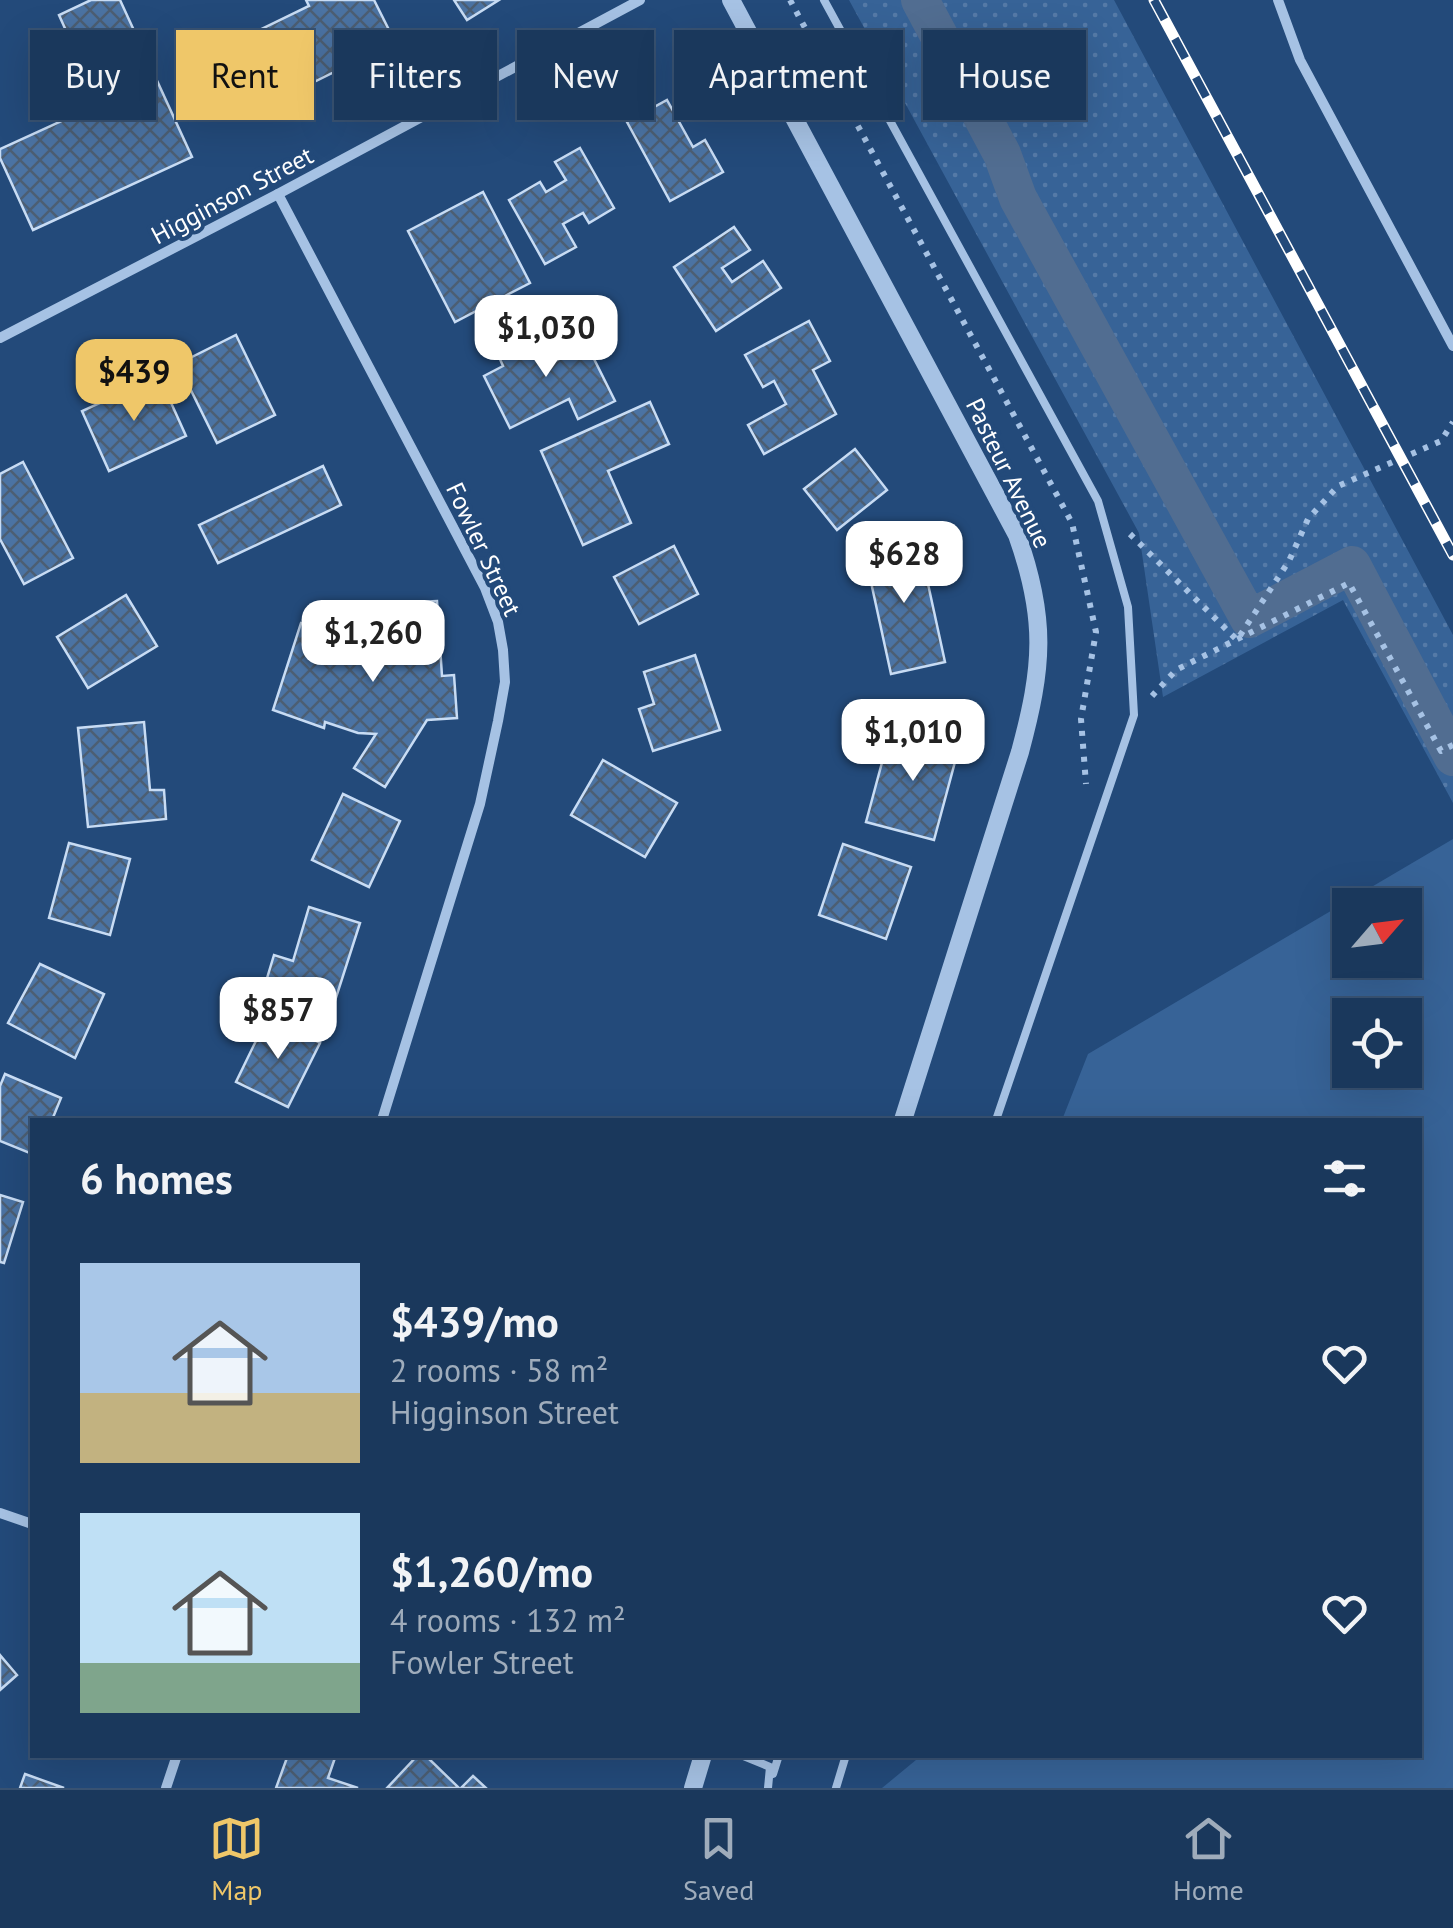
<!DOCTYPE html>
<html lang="en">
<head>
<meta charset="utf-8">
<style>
  body { margin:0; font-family:"PT Sans",sans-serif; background:#233f62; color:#f1f3f6; height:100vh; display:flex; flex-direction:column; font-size:38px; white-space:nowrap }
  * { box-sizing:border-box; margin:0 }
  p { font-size:32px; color:#9facbb }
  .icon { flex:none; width:55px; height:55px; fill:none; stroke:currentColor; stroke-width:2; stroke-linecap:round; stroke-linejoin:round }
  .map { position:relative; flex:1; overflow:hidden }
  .drawer { position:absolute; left:30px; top:1118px; width:1392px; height:640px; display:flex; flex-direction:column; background:#1a385c; border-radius:0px; box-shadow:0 10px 40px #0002,0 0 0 2px #385272 }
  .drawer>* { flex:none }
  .hud { position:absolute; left:30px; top:30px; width:1395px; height:90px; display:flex; gap:20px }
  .needle { width:65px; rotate:62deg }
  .buttons { position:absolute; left:1332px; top:888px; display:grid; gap:20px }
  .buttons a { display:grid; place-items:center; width:90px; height:90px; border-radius:0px; background:#1a385c; box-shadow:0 10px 40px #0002,0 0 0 2px #385272; font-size:50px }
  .price { position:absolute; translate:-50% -85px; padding:0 22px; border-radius:20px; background:#fff; color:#222; font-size:32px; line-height:65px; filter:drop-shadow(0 2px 5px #0008) }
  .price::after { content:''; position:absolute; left:50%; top:60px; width:30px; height:22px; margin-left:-15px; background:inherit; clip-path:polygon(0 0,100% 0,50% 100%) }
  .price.on { background:#efc769; color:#111 }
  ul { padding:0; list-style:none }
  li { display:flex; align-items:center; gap:30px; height:250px; padding:0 50px }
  li span { display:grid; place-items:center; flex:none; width:280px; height:200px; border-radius:0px; color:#555 }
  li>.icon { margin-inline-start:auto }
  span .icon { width:120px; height:120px; fill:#fffc; stroke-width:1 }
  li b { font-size:42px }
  h2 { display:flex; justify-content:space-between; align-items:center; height:120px; padding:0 50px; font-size:42px }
  .pill { padding:0 35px; border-radius:0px; background:#1a385c; box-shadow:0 10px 40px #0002,0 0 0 2px #385272; font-size:35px; line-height:90px }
  .pill.on { background:#efc769; color:#111 }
  .tab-bar { display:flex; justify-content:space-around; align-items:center; height:140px; border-top:2px solid #385272; background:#1a385c; font-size:28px; color:#9facbb }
  .tab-bar a { display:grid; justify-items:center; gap:5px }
  .tab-bar .on { color:#efc769 }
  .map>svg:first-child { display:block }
</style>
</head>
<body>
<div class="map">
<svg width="1453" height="1788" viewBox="0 0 1453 1788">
  <defs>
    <pattern id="park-dots" width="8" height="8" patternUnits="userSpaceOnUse" patternTransform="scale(2.5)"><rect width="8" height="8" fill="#376397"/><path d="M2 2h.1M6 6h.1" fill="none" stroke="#557aa7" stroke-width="1.8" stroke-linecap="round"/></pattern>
    <pattern id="building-cross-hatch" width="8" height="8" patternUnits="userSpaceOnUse" patternTransform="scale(2.5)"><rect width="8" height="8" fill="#4b73a3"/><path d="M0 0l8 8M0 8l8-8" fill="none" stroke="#4c5e73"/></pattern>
  </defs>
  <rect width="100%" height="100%" fill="#234a7a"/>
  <path fill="#376397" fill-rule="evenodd" d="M1453 839V1788H882L922 1755H1420V1120H1062L1088 1054ZM1350 905H1405V960H1350ZM1350 1015H1405V1070H1350Z"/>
  <path fill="url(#park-dots)" d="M849 0H1114L1453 635V803L1343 600 1163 697 1139 533Z"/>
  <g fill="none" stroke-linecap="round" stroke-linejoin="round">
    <path stroke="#516d91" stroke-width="38" d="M920 0 1002 154 1018 198 1249 619 1352 565 1453 757"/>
  </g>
  <g fill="url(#building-cross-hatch)" stroke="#c8dcf4" stroke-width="2.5">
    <path d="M91 0H120L192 157 33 230 0 158V149L99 104 59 15Z"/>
    <path d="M306 0H374L395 42 251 113 220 49 309 6Z"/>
    <path d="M454 0H499L467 20Z"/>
    <path d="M667 100 693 147 705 140 723 172 670 201 627 122Z"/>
    <path d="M580 148 614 208 589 223 583 213 563 224 576 247 545 264 509 200 540 182 546 192 566 180 555 162Z"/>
    <path d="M483 192 530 283 455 322 408 231Z"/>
    <path d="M734 227 750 250 722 268 732 282 763 261 781 288 716 331 674 267Z"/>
    <path d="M809 321 830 361 813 370 836 414 764 454 748 425 786 404 774 381 763 387 745 355Z"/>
    <path d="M540 328 557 360 587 345 615 401 578 419 569 399 510 428 484 376 503 366 496 350Z"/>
    <path d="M236 335 275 415 217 443 178 364Z"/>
    <path d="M159 376 186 436 109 471 82 411Z"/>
    <path d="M650 402 669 444 608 471 631 523 583 545 541 451Z"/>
    <path d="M855 449 887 490 837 530 804 489Z"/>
    <path d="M23 462 73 558 24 584 0 539V474Z"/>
    <path d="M323 466 341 505 218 563 199 525Z"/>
    <path d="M918 538 945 662 891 674 864 550Z"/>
    <path d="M674 546 698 594 639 624 614 577Z"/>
    <path d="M126 595 157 646 88 688 57 637Z"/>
    <path d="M437 601 442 676 454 675 457 718 427 720 385 787 354 768 376 734 358 733 325 722 324 728 273 710 301 623 336 635 340 643 394 640 392 603Z"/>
    <path d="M695 655 720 730 653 751 639 709 654 704 644 672Z"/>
    <path d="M144 722 150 790H164L166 819 88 827 78 728Z"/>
    <path d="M891 729 959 747 934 840 866 822Z"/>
    <path d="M603 760 677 803 645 857 571 815Z"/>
    <path d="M343 794 400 821 369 887 312 860Z"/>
    <path d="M69 843 130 859 110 935 49 918Z"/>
    <path d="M843 844 911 867 886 939 819 915Z"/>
    <path d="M309 907 360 923 333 1007 265 985 274 955 293 961Z"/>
    <path d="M40 964 104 994 75 1058 8 1023Z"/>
    <path d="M268 1016 320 1043 288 1107 236 1082Z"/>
    <path d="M5 1074 61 1098 52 1120H32V1154L0 1141V1086Z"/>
    <path d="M0 1195 23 1202 4 1263 0 1262Z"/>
    <path d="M0 1655 17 1675 0 1690Z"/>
    <path d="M288 1755H336L328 1778 358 1788H276Z"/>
    <path d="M418 1755H425L459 1788H387Z"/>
    <path d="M25 1774 64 1788H20Z"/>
    <path d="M473 1776 486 1788H461Z"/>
  </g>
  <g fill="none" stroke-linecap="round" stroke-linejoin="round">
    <g stroke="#a6c2e4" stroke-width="6" stroke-dasharray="5 8" stroke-linecap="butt">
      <path d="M790 0 1072 523 1096 632 1081 719 1086 784"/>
      <path d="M1130 534 1237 640 1289 561 1308 519 1338 486 1441 441 1453 422"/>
      <path d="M1152 696 1176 670 1349 583 1441 751 1453 745"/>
    </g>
    <g stroke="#a6c2e4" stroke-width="8">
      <path d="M824 0 1098 501 1128 607 1134 715 996 1120"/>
      <path d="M741 1755 770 1767 768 1788"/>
      <path d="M773 1774 779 1755"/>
      <path d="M836 1788 846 1755"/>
    </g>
    <g stroke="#a6c2e4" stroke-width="10">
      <path d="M1278 0 1300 60 1453 346"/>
      <path d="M278 194 485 588 498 622 503 650 505 682 498 721 480 804 382 1120"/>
      <path d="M0 338 278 194 640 0"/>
      <path d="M0 1513 32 1524"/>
      <path d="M166 1788 177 1755"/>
    </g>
    <g stroke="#a6c2e4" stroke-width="18">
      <path d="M731 0 1017 535C1047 619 1043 667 1020 752L903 1120"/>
      <path d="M693 1788 703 1755"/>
    </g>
    <g stroke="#fff" stroke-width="11">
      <path id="rail" d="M1154 0 1453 555"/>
    </g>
    <use href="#rail" stroke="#234a7a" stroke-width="8" stroke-dasharray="22" stroke-linecap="butt"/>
  </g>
  <g text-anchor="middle" stroke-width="8" stroke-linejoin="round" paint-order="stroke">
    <g font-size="25" fill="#fff" stroke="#234a7a">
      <text transform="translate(232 195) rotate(-28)" y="9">Higginson Street</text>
      <text transform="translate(1009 473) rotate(64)" y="9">Pasteur Avenue</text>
      <text transform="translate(484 549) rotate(65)" y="9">Fowler Street</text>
    </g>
  </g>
</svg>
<div class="buttons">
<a><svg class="needle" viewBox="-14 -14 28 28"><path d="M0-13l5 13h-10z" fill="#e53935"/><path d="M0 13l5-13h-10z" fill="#9facbb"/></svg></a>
<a><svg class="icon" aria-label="locate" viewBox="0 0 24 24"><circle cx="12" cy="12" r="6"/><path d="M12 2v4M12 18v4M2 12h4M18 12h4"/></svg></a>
</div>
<b class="price" style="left:546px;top:380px">$1,030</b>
<b class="price on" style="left:134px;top:424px">$439</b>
<b class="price" style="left:904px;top:606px">$628</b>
<b class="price" style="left:373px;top:685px">$1,260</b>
<b class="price" style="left:913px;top:784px">$1,010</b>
<b class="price" style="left:278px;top:1062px">$857</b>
<div class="hud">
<a class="pill">Buy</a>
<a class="pill on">Rent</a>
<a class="pill">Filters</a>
<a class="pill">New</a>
<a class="pill">Apartment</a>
<a class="pill">House</a>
</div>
<section class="drawer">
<h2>6 homes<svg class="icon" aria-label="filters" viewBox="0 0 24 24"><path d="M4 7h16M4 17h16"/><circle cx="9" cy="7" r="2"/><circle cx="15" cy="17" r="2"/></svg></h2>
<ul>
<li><span style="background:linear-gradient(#a9c7e8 65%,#c2b280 0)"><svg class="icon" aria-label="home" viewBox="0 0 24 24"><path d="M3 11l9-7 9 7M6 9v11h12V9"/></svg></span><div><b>$439/mo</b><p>2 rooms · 58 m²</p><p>Higginson Street</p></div><svg class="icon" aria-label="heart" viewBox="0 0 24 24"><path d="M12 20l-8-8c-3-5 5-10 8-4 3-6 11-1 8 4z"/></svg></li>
<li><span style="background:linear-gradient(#bfe0f5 75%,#7fa58c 0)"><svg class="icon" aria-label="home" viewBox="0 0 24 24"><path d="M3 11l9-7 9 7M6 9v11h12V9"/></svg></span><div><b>$1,260/mo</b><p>4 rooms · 132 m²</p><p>Fowler Street</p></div><svg class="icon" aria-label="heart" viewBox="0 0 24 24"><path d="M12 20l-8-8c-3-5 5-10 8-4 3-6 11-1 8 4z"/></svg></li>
</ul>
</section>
</div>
<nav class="tab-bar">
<a class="on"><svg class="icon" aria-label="map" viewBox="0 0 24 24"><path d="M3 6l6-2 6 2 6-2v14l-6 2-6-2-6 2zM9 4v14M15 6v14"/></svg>Map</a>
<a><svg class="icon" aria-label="saved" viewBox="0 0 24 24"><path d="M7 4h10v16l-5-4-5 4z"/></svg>Saved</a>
<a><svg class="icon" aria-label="home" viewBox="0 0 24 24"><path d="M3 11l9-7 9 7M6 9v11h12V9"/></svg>Home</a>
</nav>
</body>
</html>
